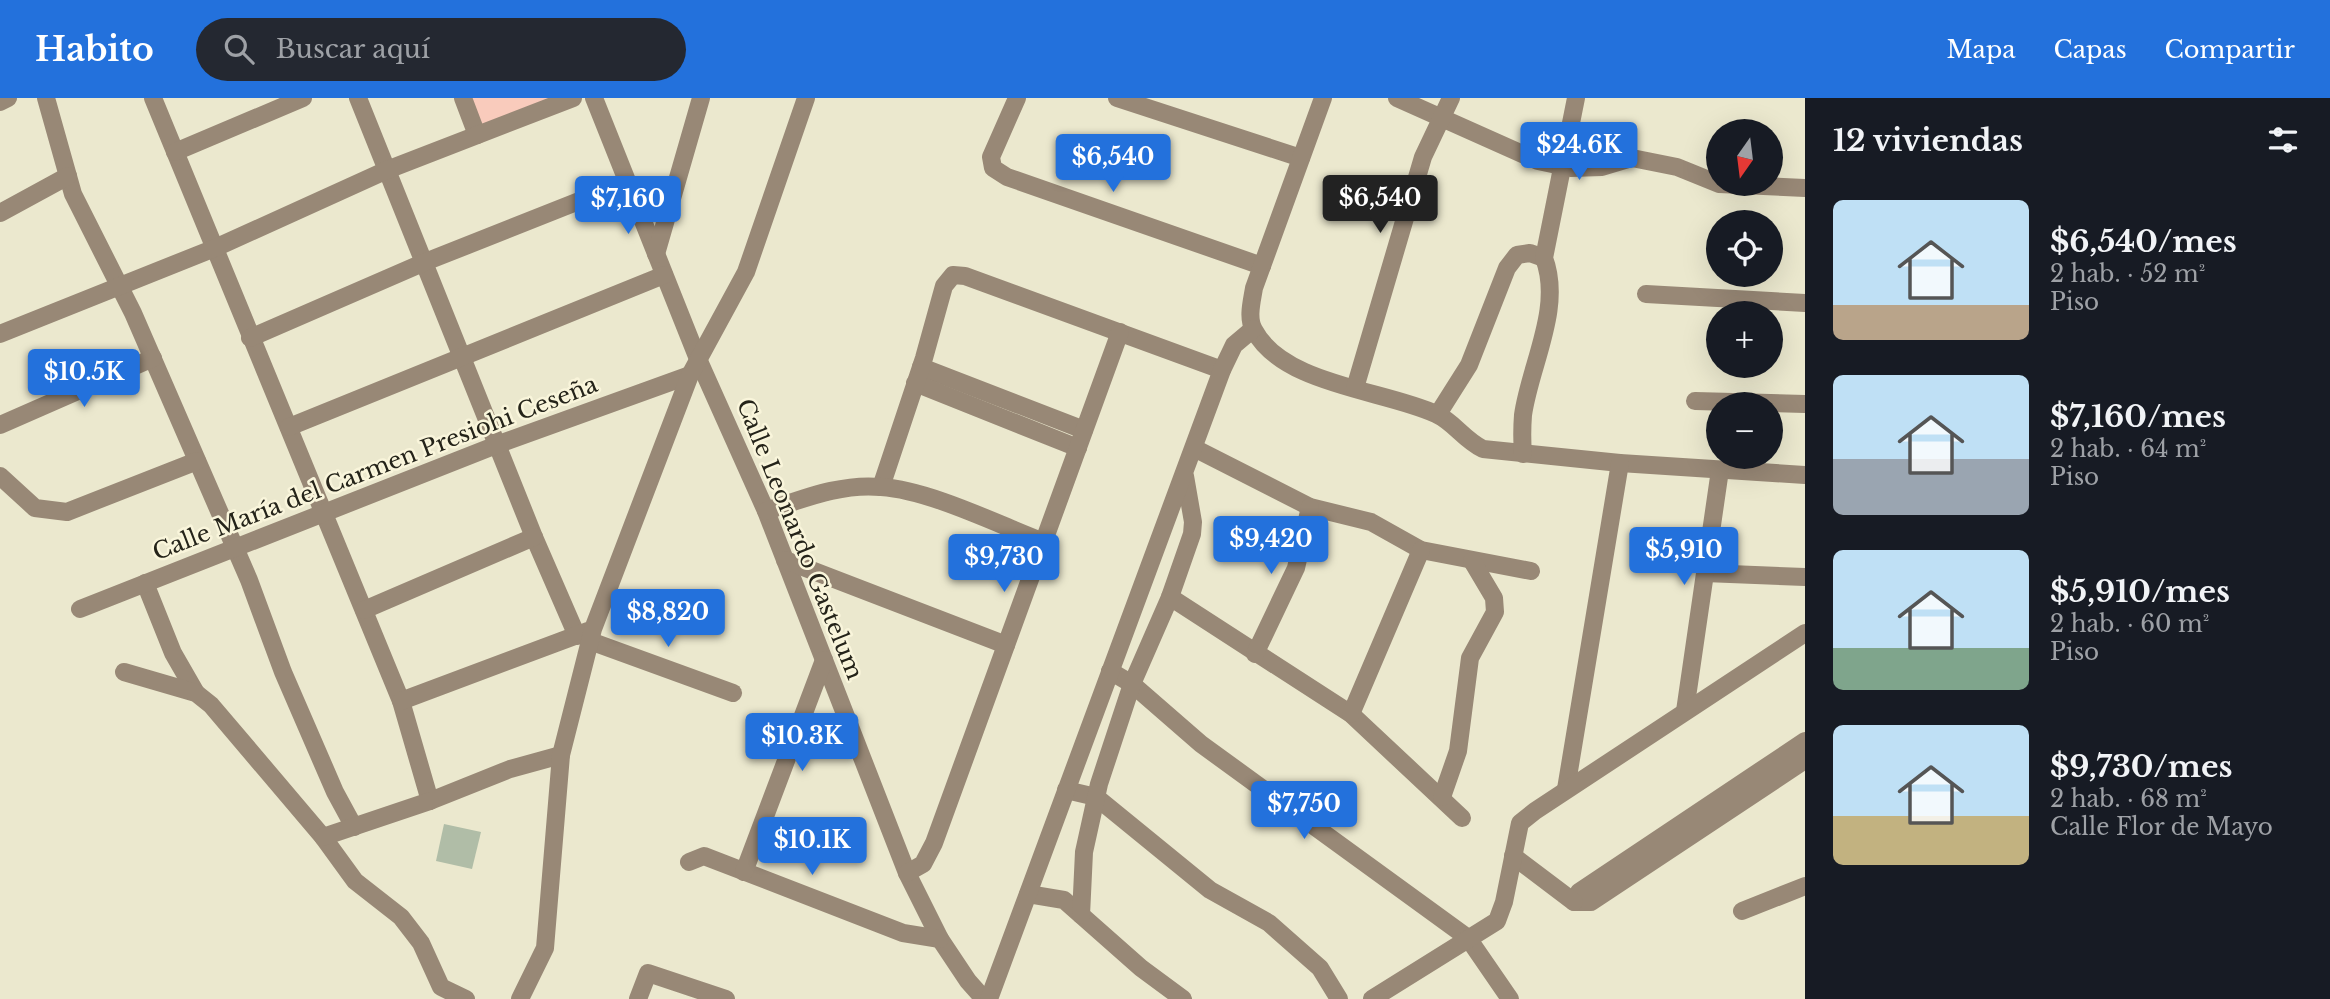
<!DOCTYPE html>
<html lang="es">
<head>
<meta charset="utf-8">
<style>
  body { margin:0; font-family:"Libre Baskerville",serif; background:#242831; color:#f1f3f6; height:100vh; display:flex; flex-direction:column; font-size:26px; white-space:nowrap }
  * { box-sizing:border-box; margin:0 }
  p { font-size:23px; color:#9ea1a6 }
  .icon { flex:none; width:38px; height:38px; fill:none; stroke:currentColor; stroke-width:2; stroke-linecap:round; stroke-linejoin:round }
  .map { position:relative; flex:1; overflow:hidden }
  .drawer { display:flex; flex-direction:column; background:#171b24; width:525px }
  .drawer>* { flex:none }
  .needle { width:46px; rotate:194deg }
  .buttons { position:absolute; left:1706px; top:21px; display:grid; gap:14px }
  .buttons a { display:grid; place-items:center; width:77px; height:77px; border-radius:50%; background:#171b24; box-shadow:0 7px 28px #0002; font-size:35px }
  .price { position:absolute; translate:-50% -60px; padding:0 16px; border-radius:7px; background:#2371dc; color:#fff; font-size:23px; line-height:46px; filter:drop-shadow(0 2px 4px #0008) }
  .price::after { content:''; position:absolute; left:50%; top:42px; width:21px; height:16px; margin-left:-10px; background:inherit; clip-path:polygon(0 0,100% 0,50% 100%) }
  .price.current { background:#222; color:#fff }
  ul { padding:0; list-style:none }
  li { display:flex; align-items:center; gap:21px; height:175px; padding:0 28px }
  li span { display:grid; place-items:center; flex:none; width:196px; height:140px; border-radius:10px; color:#555 }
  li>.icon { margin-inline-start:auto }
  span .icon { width:84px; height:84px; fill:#fffc; stroke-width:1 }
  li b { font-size:30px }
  h2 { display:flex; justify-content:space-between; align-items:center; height:84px; padding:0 28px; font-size:30px }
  header { display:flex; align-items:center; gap:42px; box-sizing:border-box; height:98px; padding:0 35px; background:#2371dc; color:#fff }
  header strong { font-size:33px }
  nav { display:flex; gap:38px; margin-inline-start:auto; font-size:24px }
  .search { width:490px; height:63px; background:#242831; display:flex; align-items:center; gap:18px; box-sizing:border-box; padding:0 24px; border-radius:38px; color:#9ea1a6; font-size:26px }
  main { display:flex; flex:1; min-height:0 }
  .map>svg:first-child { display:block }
</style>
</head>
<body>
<header>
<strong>Habito</strong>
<div class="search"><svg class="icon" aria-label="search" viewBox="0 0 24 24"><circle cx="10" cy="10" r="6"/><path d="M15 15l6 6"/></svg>Buscar aquí</div>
<nav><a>Mapa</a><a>Capas</a><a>Compartir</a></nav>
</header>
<main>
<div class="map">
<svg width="1805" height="901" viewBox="0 0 1805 901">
  <rect width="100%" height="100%" fill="#ebe8ce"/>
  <path fill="#f9cbbc" d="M468 0H560L480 31Z"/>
  <path fill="#b0bda7" d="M444 726 481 734 472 771 436 763Z"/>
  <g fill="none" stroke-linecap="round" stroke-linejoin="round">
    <g stroke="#988876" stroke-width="18">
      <path d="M46 0 73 96 133 215 249 482 283 574 335 694 354 729"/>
      <path d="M153 0 401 603 430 703 510 671 561 657"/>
      <path d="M358 0 534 439 577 538"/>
      <path d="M463 0 477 37"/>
      <path d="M594 0 698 261 766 413 907 775 940 841 968 883 984 901"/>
      <path d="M1017 0 991 59 993 70 1007 79 1262 168"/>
      <path d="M1117 0 1301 60"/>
      <path d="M1323 0 1254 190C1252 203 1247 220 1254 232 1283 287 1384 292 1436 316 1454 324 1463 341 1483 351L1620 365 1805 377"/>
      <path d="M1397 0 1538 63 1571 70 1602 69 1632 60 1677 69 1719 86 1805 90"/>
      <path d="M0 4 8 0"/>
      <path d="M175 54 303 0"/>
      <path d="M0 115 68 78"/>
      <path d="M656 156 701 0"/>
      <path d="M1646 196 1805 205"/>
      <path d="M0 236 215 150 387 72 573 0"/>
      <path d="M250 240 425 164 627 84"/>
      <path d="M921 269 1084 332"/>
      <path d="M915 285 1078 350"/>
      <path d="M1355 290 1423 59 1451 0"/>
      <path d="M1695 303 1805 306"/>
      <path d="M1438 316 1469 267 1507 170 1517 157 1530 155 1544 160"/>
      <path d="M0 327 153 260"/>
      <path d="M289 329 664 177"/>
      <path d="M1194 350 1310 409 1371 424 1421 452 1531 473"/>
      <path d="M1523 356C1522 343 1522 330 1523 317 1530 267 1563 210 1544 160L1576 0"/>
      <path d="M0 378 35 410 67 414 197 363"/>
      <path d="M881 389 924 260 944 188 953 177 965 178 1222 272"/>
      <path d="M766 413C803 401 841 385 881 389 929 392 997 426 1044 444"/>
      <path d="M785 462 1006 547"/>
      <path d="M1705 475 1805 479"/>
      <path d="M145 485 173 555 196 595"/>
      <path d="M1170 499 1351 616 1462 720"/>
      <path d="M80 511 499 346 690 277"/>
      <path d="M364 512 534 439"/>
      <path d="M590 543 733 595"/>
      <path d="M1255 556 1296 470 1310 409"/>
      <path d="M1110 573 1132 586 1201 646 1468 840 1510 901"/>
      <path d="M124 574 196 595 211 607 323 739 355 783 401 819 421 845 441 889 466 901"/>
      <path d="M401 603 588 533"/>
      <path d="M1685 613 1720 372"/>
      <path d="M1351 616 1421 452"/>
      <path d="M1805 643 1579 794 1574 804H1591L1805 662"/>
      <path d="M1566 691 1620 365"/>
      <path d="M1066 692 1096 699 1210 792 1269 825 1320 870 1339 901"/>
      <path d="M1442 699 1458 653 1470 560 1495 514 1494 500 1472 463"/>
      <path d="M323 739 430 703"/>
      <path d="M1513 758 1574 804"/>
      <path d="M689 764 704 758 903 835 940 841"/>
      <path d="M744 774 824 562"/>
      <path d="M907 775 923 766 934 745 1120 234"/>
      <path d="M1028 796 1064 802 1141 870 1183 901"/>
      <path d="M1742 813 1805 788"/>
      <path d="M1081 817 1084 754 1099 686 1132 586 1170 499 1192 436 1193 424 1185 378"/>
      <path d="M520 901 545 850 561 657 593 531 690 277 746 174 806 0"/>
      <path d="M638 901 648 875 726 901"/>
      <path d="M989 901 1222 272 1234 247 1253 231"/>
      <path d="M1372 901 1497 823 1504 804 1520 725 1535 713 1805 535"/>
    </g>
  </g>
  <g text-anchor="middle" stroke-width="5" stroke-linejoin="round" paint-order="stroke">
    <g font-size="23" fill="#242319" stroke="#f9f5db">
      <text transform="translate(375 370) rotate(-21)" y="8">Calle María del Carmen Presiohi Ceseña</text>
      <text transform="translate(800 441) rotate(68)" y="8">Calle Leonardo Gastelum</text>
    </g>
  </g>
</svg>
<div class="buttons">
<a><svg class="needle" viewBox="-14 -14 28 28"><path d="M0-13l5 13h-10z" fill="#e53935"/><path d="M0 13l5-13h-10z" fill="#9ea1a6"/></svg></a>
<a><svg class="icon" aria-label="locate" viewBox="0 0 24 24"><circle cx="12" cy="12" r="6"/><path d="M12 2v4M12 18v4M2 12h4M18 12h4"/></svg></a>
<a>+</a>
<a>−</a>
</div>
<b class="price" style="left:1579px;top:84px">$24.6K</b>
<b class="price" style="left:1113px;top:96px">$6,540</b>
<b class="price current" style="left:1380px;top:137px">$6,540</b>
<b class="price" style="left:628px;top:138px">$7,160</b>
<b class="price" style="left:84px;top:311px">$10.5K</b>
<b class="price" style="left:1271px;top:478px">$9,420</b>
<b class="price" style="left:1684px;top:489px">$5,910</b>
<b class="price" style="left:1004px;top:496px">$9,730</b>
<b class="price" style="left:668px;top:551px">$8,820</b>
<b class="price" style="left:802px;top:675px">$10.3K</b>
<b class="price" style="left:1304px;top:743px">$7,750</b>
<b class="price" style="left:812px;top:779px">$10.1K</b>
</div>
<section class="drawer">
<h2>12 viviendas<svg class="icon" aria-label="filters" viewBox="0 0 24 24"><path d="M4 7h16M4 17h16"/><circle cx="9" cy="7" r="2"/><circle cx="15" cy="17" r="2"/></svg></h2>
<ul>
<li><span style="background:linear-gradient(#bfe0f5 75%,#b9a48a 0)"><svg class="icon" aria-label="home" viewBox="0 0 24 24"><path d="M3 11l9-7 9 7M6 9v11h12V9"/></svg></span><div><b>$6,540/mes</b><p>2 hab. · 52 m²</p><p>Piso</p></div></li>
<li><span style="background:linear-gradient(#bfe0f5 60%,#9aa5b1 0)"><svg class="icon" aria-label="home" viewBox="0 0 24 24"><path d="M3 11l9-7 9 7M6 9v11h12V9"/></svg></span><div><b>$7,160/mes</b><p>2 hab. · 64 m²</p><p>Piso</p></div></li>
<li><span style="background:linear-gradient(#bfe0f5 70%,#7fa58c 0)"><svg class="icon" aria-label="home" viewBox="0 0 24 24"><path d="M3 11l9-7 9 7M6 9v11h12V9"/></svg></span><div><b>$5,910/mes</b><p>2 hab. · 60 m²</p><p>Piso</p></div></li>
<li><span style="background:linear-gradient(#bfe0f5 65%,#c2b280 0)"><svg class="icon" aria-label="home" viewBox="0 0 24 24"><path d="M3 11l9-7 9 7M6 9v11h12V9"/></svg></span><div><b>$9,730/mes</b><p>2 hab. · 68 m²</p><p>Calle Flor de Mayo</p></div></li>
</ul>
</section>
</main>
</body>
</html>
